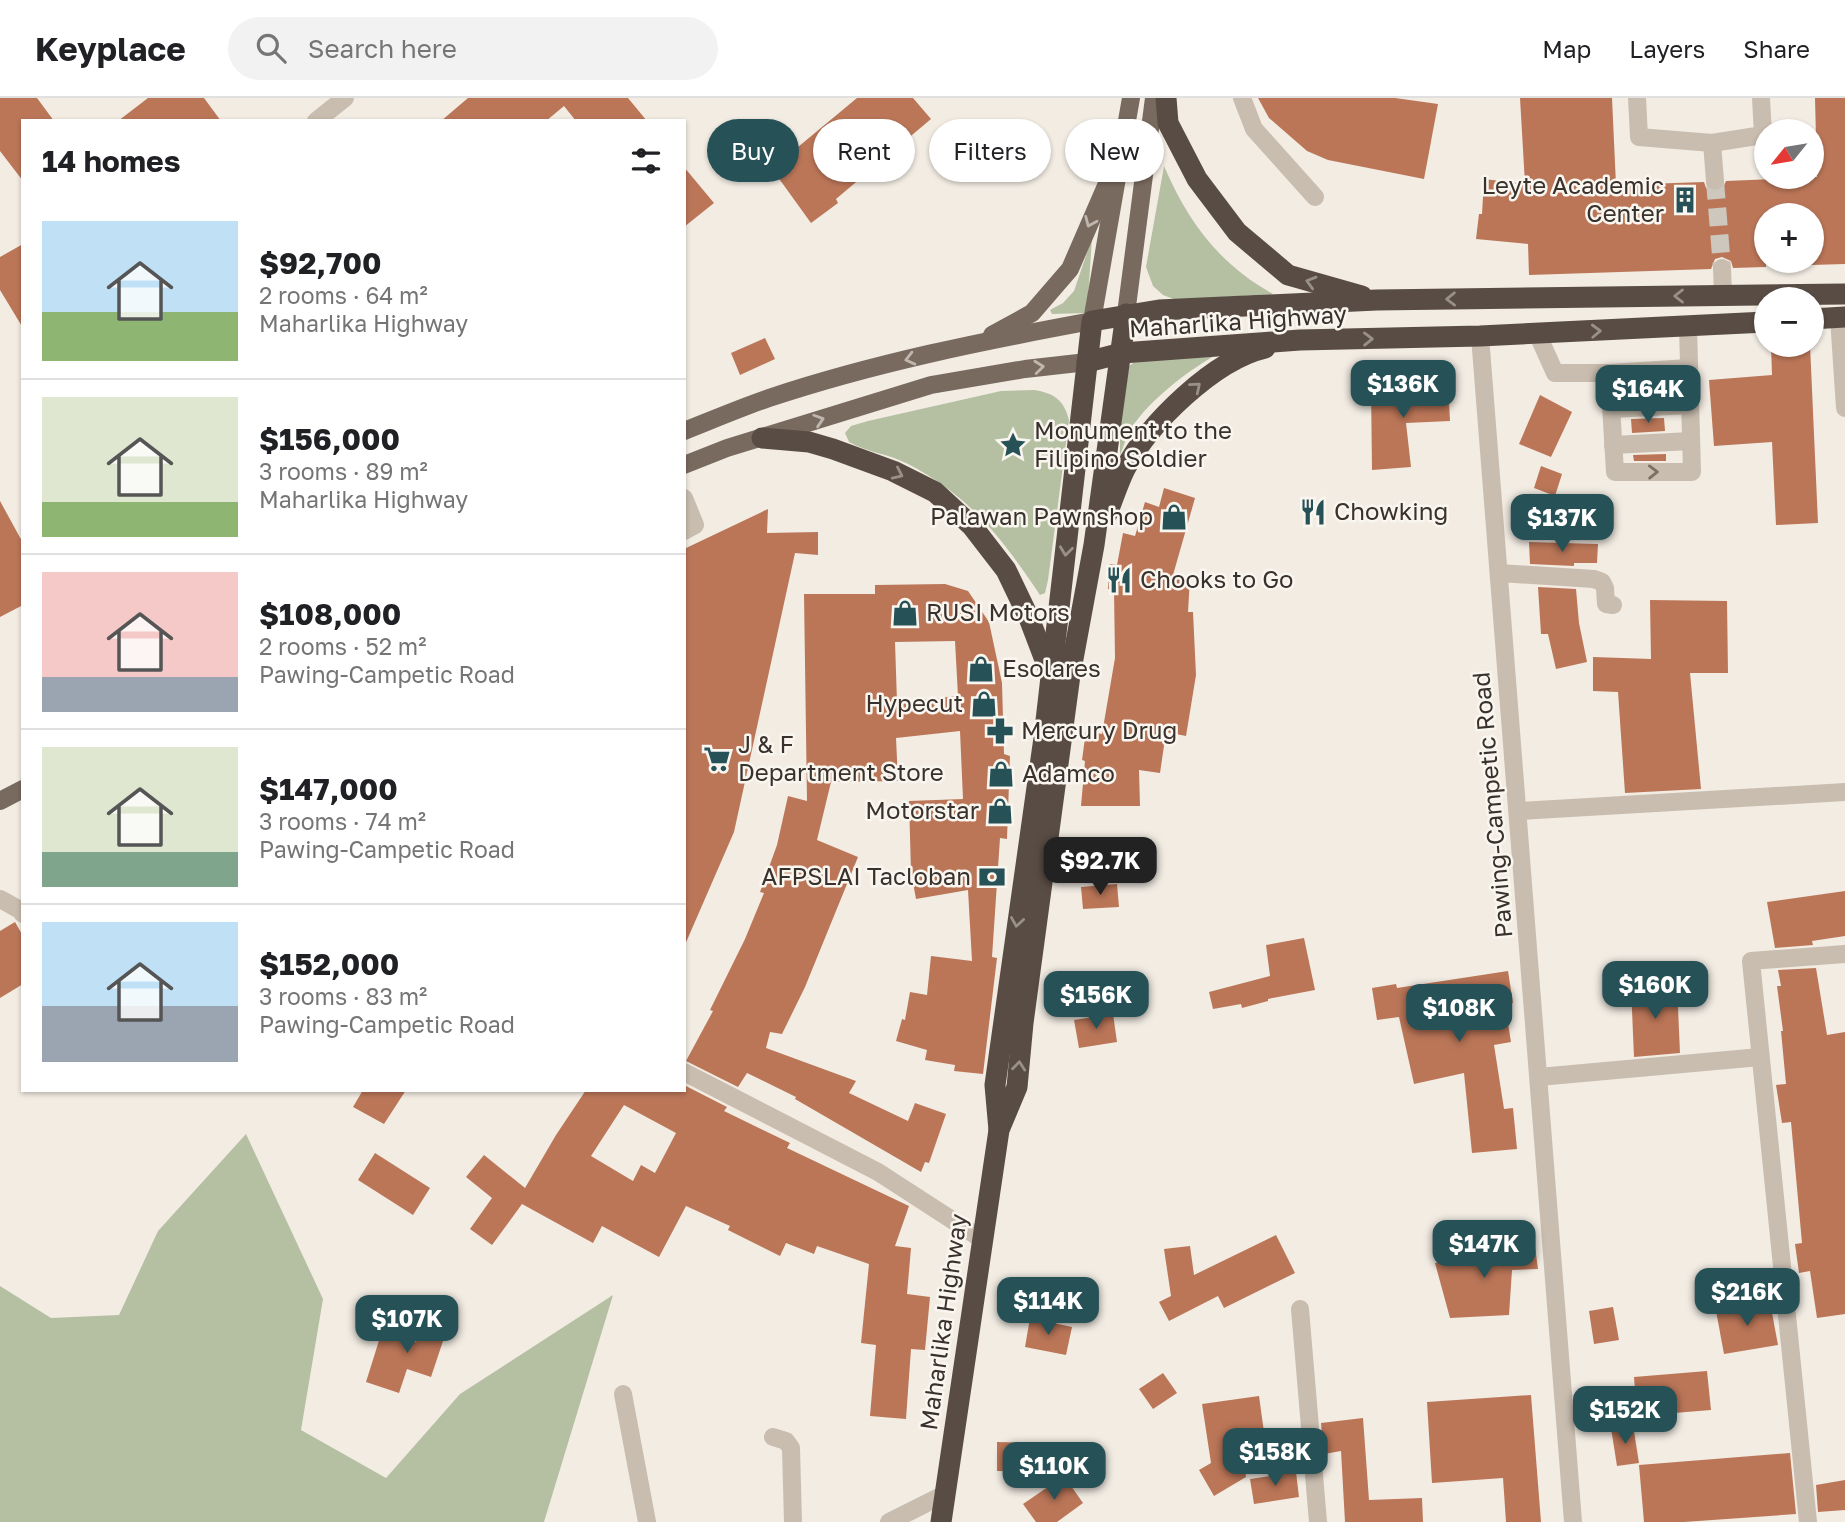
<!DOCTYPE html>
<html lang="en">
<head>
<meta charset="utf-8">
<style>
  body { margin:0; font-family:"Golos Text",sans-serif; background:#f2f2f2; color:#202124; height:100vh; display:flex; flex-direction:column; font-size:26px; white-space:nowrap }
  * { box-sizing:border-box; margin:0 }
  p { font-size:23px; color:#757577 }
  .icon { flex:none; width:38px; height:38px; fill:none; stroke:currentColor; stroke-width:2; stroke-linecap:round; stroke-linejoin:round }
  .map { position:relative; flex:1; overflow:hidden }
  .drawer { position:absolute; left:21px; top:21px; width:665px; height:973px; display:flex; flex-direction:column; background:#fff; border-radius:0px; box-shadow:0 2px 5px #0004 }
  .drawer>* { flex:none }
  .top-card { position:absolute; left:707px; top:21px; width:665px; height:63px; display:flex; gap:14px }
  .needle { width:46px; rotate:240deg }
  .tools { position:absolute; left:1754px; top:21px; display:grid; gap:14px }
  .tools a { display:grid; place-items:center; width:70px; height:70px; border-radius:50%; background:#fff; box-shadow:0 2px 5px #0004; font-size:35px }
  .price { position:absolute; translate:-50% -60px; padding:0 16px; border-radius:14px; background:#265157; color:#fff; font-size:23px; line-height:46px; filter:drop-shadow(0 2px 4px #0008) }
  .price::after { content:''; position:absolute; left:50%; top:42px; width:21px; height:16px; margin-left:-10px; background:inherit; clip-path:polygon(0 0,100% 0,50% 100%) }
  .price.current { background:#222; color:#fff }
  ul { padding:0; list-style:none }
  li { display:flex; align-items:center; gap:21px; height:175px; padding:0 21px }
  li+li { border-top:2px solid #e0e0e0 }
  li span { display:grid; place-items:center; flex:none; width:196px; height:140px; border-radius:0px; color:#555 }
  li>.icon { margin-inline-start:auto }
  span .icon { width:84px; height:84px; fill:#fffc; stroke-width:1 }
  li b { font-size:30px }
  h2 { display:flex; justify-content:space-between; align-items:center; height:84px; padding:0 21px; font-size:30px }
  .tag { padding:0 24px; border-radius:32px; background:#fff; box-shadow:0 2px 5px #0004; font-size:24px; line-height:63px }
  .tag.current { background:#265157; color:#fff }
  header { display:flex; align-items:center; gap:42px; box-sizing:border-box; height:98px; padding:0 35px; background:#fff; border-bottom:2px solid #e0e0e0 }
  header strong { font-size:33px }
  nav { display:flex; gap:38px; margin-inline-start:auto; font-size:24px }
  .search { width:490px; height:63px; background:#f2f2f2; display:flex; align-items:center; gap:18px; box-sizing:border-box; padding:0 24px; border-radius:38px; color:#757577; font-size:26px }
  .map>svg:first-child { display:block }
</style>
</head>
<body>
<header>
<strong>Keyplace</strong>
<div class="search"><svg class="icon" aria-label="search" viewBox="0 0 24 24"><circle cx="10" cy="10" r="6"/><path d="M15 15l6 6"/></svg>Search here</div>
<nav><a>Map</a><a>Layers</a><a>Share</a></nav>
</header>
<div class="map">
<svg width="1845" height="1424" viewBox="0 0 1845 1424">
  <rect width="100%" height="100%" fill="#f2ece3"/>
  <g fill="#b5c0a3">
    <path d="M1164 68C1188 124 1219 166 1273 196L1176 202 1163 197 1153 188 1146 169Z"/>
    <path d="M1092 140 1087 215 1052 216 1050 212 1063 205 1074 193Z"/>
    <path d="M1214 258C1186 274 1143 307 1128 336 1125 343 1123 350 1120 357V330L1129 268 1137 262Z"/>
    <path d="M1034 292C1054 295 1064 302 1069 322L1048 482 1045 495 1040 497C1002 440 968 396 906 365 888 356 867 354 849 344L845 335 851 328 868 323 1001 293Z"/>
    <path d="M246 1036 323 1201 301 1332 386 1380 460 1296 613 1197 544 1424H0V1188L51 1220 119 1217 158 1133Z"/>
  </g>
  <g fill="#bb7658" fill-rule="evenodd">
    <path d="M0 0H37L54 23H23V83L0 53Z"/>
    <path d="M148 0H204L221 23H118Z"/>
    <path d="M468 0H628L647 23H576L564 8 546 23H441Z"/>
    <path d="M857 0H913L931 21 836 101 838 105 811 125 757 50 784 31 798 49Z"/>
    <path d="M1258 0H1395L1438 6 1424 81 1328 62 1307 53 1269 20Z"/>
    <path d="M1520 0H1612L1616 87 1704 84 1706 90 1715 94 1722 92 1726 83 1817 79 1815 0H1845V166L1811 167V117H1766V169L1733 170 1731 163 1722 159 1715 161 1711 171 1529 177 1528 146 1476 141 1479 116H1482L1484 81 1525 86Z"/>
    <path d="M684 69 714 105 684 129Z"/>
    <path d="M23 146V230L0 192V159Z"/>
    <path d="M765 240 775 261 740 277 731 255Z"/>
    <path d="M1771 247H1810L1818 425 1776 427 1772 344 1714 348 1709 282 1772 277Z"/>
    <path d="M1662 283 1663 297 1630 299 1629 285Z"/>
    <path d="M1448 285 1450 323 1406 325 1411 369 1372 372 1371 290Z"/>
    <path d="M1540 297 1572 314 1551 359 1519 346Z"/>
    <path d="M1664 320 1665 333 1632 335 1631 321Z"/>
    <path d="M1666 356V363H1634L1633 357Z"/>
    <path d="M1541 368 1562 376 1555 398 1534 390Z"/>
    <path d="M1164 390 1195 400 1173 477 1190 480 1188 514H1193L1196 577 1186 638 1166 634 1160 675 1139 672 1140 708H1081L1085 663 1082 662 1086 633 1102 636 1115 560 1114 492 1108 491 1110 466 1117 467 1123 435 1135 438 1145 404 1159 409Z"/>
    <path d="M0 403 23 445V507L0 519Z"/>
    <path d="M768 411 767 435 818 434V457L795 455 734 734 684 849V451Z"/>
    <path d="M1529 444 1598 446 1597 465H1574V468L1530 466Z"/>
    <path d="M945 486 968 493 989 524 1002 585 1004 656 1010 658 1007 741 1000 740 992 859 997 860 983 976 954 973 955 967 925 962 927 952 896 943 902 921 905 922 910 894 927 897 931 858 972 863 968 792 916 801 911 774 909 703 963 701 960 633 896 640 898 683 831 684 817 742 858 759 805 889 782 936 770 934 766 950 856 983 849 995 908 1023 915 1005 946 1016 929 1065 925 1064 921 1074 795 1001 796 999 747 975 738 989 686 963 713 913 710 912 745 841 764 795 760 794 777 747 788 698 807 703 804 496H875V487ZM955 543 958 598 897 604 895 544Z"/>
    <path d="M1538 489 1576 491 1579 525 1587 564 1556 571 1548 536H1541Z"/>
    <path d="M1650 502 1727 503 1728 575H1690L1701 691 1625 695 1618 594 1593 593V559L1651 561Z"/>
    <path d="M1117 786 1119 809 1083 811 1081 789Z"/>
    <path d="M1845 793V838L1812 843 1813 847 1775 850 1767 804Z"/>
    <path d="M15 824 23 838V886L0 900V833Z"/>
    <path d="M1304 840 1315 892 1268 901V903L1242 910 1241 906 1213 911 1209 894 1270 878 1266 847Z"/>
    <path d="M1816 870 1827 937 1845 934V1216L1817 1220 1810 1173 1799 1175 1795 1146 1802 1145 1791 1024 1782 1025 1776 987 1786 986 1781 933H1783L1777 888H1781L1778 872Z"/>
    <path d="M1508 873 1513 905 1505 906 1511 944 1494 947 1504 1011 1513 1010 1517 1051 1472 1055 1464 975 1414 986 1399 919 1377 922 1372 890 1396 886 1397 890Z"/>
    <path d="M1677 887 1680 955 1634 959 1631 889Z"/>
    <path d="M1113 916 1117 944 1079 950 1074 922Z"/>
    <path d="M684 987 727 1009 724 1013 790 1045 787 1050 909 1108 895 1148 911 1150 907 1196 930 1199 925 1252 911 1251 906 1321 870 1318 876 1247 861 1245 869 1166 817 1148 814 1156 786 1145 780 1158 728 1132 730 1128 686 1108 659 1159 602 1128 593 1145 522 1106 492 1147 470 1131 492 1100 466 1079 484 1057 525 1090 556 1037 586 992H684ZM624 1007 676 1035 655 1075 641 1067 633 1083 591 1058Z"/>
    <path d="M363 992H406L384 1026 353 1009Z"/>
    <path d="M375 1055 430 1090 413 1117 358 1082Z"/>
    <path d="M1276 1137 1295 1175 1224 1210 1218 1198 1169 1223 1159 1204 1171 1198 1164 1151 1190 1148 1194 1177Z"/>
    <path d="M1534 1141 1538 1171 1512 1172 1509 1217 1450 1220 1435 1165Z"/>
    <path d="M1770 1204 1778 1247 1724 1256 1716 1213Z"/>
    <path d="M1613 1209 1619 1242 1594 1246 1589 1213Z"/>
    <path d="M426 1217 449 1225 431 1279 407 1271 399 1295 366 1284 382 1233 416 1244Z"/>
    <path d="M1030 1220 1072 1229 1066 1257 1025 1249Z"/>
    <path d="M1707 1273 1711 1312 1637 1318 1634 1279Z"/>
    <path d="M1163 1275 1177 1295 1153 1311 1139 1291Z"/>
    <path d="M1531 1297 1541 1424H1506L1503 1380 1432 1385 1427 1304Z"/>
    <path d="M1259 1298 1264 1334 1240 1337 1246 1379 1214 1398 1199 1372 1211 1365 1202 1306Z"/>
    <path d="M1363 1320 1369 1402 1422 1400 1423 1424H1345L1341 1353 1324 1356 1321 1325Z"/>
    <path d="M1633 1327 1639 1365 1617 1368 1611 1330Z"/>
    <path d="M997 1344 1043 1345V1374L997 1373Z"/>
    <path d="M1790 1355 1796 1416 1684 1424H1644L1639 1367Z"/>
    <path d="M1296 1374 1299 1399 1254 1406 1250 1381Z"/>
    <path d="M1064 1378 1083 1405 1057 1424H1036L1023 1406Z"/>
    <path d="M1845 1382V1412L1818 1414 1816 1387Z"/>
  </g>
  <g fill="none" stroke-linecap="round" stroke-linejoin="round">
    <path stroke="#cdc7be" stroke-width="18" stroke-dasharray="18 9" stroke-linecap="butt" d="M1715 83 1722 170"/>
    <g stroke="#c9bdaf" stroke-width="18">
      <path d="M1242 0 1254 31 1315 99"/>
      <path d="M1637 0 1639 39 1712 45 1763 37 1761 0"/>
      <path d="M316 23 345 0"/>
      <path d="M1712 45 1715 83"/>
      <path d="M1722 170 1723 198"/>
      <path d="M1839 220 1845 310"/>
      <path d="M1537 235 1555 275H1609L1615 374H1692L1688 229"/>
      <path d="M1480 238 1573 1424"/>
      <path d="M1609 275 1689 270"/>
      <path d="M1612 311 1690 307"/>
      <path d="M1613 347 1691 343"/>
      <path d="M684 400 695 427 684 433"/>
      <path d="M1499 475 1594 481 1602 484 1605 490 1606 506 1613 507"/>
      <path d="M1518 713 1845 694"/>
      <path d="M0 801 20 812 23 816"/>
      <path d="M684 974 878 1074 983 1142"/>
      <path d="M1539 979 1760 959"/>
      <path d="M1300 1211 1318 1424"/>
      <path d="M623 1296 647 1424"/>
      <path d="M773 1339 786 1343 791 1350 793 1424"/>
      <path d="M889 1424 945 1396"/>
      <path d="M1808 1424 1751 863 1845 856"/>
    </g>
    <g stroke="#796a5f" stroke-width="18">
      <path d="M1126 216 1154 0"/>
      <path d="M992 237 1032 215 1070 171 1112 74"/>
      <path d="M684 333C712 322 740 310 769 300 874 265 983 243 1092 223L1131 0"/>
      <path d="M684 367 727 350 931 287 1025 271 1087 264"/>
      <path d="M0 703 23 691"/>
    </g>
    <g stroke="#594c44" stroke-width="21">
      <path d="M1166 0 1168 25 1197 81 1237 134 1288 177 1362 198"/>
      <path d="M1811 221 1845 219"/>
      <path d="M1087 264 1122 255 1300 242 1480 238 1766 224"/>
      <path d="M762 340 809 344 833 351 893 373 935 394 972 428 1006 472 1029 520 1050 575"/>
      <path d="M1107 416C1113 401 1118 385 1125 371 1149 325 1214 262 1265 250"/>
      <path d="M999 1032 995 987 1044 640 1092 223 1159 212 1377 202 1845 196"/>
      <path d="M941 1424 999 1032 1017 989 1023 925 1070 577 1094 447 1126 216"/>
    </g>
  </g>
  <defs><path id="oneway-chevron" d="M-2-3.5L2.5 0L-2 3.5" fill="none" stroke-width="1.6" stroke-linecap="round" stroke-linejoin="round" transform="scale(1.75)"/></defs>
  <g stroke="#bfb6ae">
    <use href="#oneway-chevron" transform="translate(1090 124) rotate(113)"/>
    <use href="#oneway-chevron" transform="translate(910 261) rotate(166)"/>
    <use href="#oneway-chevron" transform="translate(1039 269) rotate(-6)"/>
    <use href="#oneway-chevron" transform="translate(819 322) rotate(-18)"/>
  </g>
  <g stroke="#999088">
    <use href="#oneway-chevron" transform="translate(1311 184) rotate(-164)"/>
    <use href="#oneway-chevron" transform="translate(1679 198) rotate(180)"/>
    <use href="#oneway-chevron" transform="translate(1451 201) rotate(179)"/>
    <use href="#oneway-chevron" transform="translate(1596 233) rotate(-2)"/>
    <use href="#oneway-chevron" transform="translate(1368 241) rotate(-1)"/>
    <use href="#oneway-chevron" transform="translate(1196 289) rotate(-40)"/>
    <use href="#oneway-chevron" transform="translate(898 376) rotate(25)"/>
    <use href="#oneway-chevron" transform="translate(1066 453) rotate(97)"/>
    <use href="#oneway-chevron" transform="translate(1017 824) rotate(99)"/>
    <use href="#oneway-chevron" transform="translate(1019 968) rotate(-84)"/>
  </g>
  <use stroke="#7a7067" href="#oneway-chevron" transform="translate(1653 374) rotate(-1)"/>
  <defs>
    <g id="building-bare" transform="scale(2.1)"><path d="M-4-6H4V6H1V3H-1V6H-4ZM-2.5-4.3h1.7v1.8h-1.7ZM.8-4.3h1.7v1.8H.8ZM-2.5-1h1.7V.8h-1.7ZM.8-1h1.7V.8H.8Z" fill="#265157" stroke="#f9f5ef" stroke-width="2.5" paint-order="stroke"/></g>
    <g id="sight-bare" transform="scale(2.1)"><path d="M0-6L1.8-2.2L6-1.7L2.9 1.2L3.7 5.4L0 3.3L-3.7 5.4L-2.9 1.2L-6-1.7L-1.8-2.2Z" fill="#265157" stroke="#f9f5ef" stroke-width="2.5" paint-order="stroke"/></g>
    <g id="restaurant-bare" transform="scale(2.1)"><path d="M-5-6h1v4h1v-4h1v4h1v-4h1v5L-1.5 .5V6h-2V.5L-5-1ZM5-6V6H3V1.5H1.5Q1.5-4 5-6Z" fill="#265157" stroke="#f9f5ef" stroke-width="2.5" paint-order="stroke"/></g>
    <g id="shop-bare" transform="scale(2.1)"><path d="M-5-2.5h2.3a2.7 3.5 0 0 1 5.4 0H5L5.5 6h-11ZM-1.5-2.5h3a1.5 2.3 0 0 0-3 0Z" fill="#265157" stroke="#f9f5ef" stroke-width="2.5" paint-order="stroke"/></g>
    <g id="pharmacy-bare" transform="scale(2.1)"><path d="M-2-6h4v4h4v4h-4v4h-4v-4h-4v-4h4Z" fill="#265157" stroke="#f9f5ef" stroke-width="2.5" paint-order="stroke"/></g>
    <g id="supermarket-bare" transform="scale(2.1)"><path d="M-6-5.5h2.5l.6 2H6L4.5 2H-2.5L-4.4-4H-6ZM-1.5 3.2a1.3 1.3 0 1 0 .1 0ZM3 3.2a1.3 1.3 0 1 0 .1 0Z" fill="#265157" stroke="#f9f5ef" stroke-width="2.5" paint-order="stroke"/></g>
    <g id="bank-bare" transform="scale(2.1)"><path d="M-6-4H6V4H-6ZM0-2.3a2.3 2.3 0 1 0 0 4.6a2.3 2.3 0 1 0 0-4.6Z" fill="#265157" stroke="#f9f5ef" stroke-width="2.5" paint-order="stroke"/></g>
  </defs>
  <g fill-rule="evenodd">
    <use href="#building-bare" x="1685" y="102"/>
    <use href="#sight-bare" x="1013" y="347"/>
    <use href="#restaurant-bare" x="1313" y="414"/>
    <use href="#shop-bare" x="1174" y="419"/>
    <use href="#restaurant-bare" x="1119" y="482"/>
    <use href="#shop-bare" x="905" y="515"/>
    <use href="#shop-bare" x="981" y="571"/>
    <use href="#shop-bare" x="984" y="606"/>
    <use href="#pharmacy-bare" x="1000" y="633"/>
    <use href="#supermarket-bare" x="717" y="661"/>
    <use href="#shop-bare" x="1001" y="676"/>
    <use href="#shop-bare" x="1000" y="713"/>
    <use href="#bank-bare" x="992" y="779"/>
  </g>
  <g text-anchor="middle" stroke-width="5" stroke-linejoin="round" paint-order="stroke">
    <g font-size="24" fill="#39312c" stroke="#f9f5ef" text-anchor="start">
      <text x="1664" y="96" text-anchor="end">Leyte Academic<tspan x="1664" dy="28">Center</tspan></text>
      <text x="1034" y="341">Monument to the<tspan x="1034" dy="28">Filipino Soldier</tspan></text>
      <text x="1334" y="422">Chowking</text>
      <text x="1153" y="427" text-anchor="end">Palawan Pawnshop</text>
      <text x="1140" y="490">Chooks to Go</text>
      <text x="926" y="523">RUSI Motors</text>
      <text x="1002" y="579">Esolares</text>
      <text x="963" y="614" text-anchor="end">Hypecut</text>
      <text x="1021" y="641">Mercury Drug</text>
      <text x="738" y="655">J &amp; F<tspan x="738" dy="28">Department Store</tspan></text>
      <text x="1022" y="684">Adamco</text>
      <text x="979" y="721" text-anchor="end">Motorstar</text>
      <text x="971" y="787" text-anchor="end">AFPSLAI Tacloban</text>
    </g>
    <g font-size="24" fill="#39312c" stroke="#f9f5ef">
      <text transform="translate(1238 224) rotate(-4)" y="8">Maharlika Highway</text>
      <text transform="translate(1493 707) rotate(-95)" y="8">Pawing-Campetic Road</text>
      <text transform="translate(944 1224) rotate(-82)" y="8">Maharlika Highway</text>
    </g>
  </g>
</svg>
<div class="tools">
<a><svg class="needle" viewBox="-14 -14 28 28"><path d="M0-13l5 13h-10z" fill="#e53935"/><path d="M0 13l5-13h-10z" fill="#757577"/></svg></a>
<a>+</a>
<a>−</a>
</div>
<b class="price" style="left:1403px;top:322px">$136K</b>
<b class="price" style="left:1648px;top:327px">$164K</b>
<b class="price" style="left:1562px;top:456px">$137K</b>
<b class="price current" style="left:1100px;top:799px">$92.7K</b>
<b class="price" style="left:1655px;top:923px">$160K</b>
<b class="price" style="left:1096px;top:933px">$156K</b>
<b class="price" style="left:1459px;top:946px">$108K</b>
<b class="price" style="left:1484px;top:1182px">$147K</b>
<b class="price" style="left:1747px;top:1230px">$216K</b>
<b class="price" style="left:1048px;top:1239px">$114K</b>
<b class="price" style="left:407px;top:1257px">$107K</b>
<b class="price" style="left:1625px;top:1348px">$152K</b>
<b class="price" style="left:1275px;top:1390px">$158K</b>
<b class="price" style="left:1054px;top:1404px">$110K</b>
<div class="top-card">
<a class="tag current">Buy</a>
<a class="tag">Rent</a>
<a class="tag">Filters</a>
<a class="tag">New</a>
</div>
<section class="drawer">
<h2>14 homes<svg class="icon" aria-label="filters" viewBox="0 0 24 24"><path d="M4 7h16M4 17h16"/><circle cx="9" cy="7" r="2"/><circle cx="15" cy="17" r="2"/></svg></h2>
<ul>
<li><span style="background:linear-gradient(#bfe0f5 65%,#8fb573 0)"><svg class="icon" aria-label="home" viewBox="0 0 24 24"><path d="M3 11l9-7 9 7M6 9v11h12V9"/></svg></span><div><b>$92,700</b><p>2 rooms · 64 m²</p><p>Maharlika Highway</p></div></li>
<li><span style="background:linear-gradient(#dfe7d0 75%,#8fb573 0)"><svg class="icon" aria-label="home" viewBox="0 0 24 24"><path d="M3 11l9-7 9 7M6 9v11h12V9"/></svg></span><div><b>$156,000</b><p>3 rooms · 89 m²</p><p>Maharlika Highway</p></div></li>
<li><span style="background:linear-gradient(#f6c9c9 75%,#9aa5b1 0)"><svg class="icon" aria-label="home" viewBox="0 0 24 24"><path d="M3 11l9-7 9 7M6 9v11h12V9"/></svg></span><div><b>$108,000</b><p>2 rooms · 52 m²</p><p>Pawing-Campetic Road</p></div></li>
<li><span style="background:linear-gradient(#dfe7d0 75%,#7fa58c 0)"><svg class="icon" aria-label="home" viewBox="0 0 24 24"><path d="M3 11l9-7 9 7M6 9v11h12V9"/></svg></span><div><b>$147,000</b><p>3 rooms · 74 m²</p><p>Pawing-Campetic Road</p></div></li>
<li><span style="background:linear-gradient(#bfe0f5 60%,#9aa5b1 0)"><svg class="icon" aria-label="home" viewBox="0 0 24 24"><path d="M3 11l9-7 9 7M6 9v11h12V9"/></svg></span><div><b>$152,000</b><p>3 rooms · 83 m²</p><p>Pawing-Campetic Road</p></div></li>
</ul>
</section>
</div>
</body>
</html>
